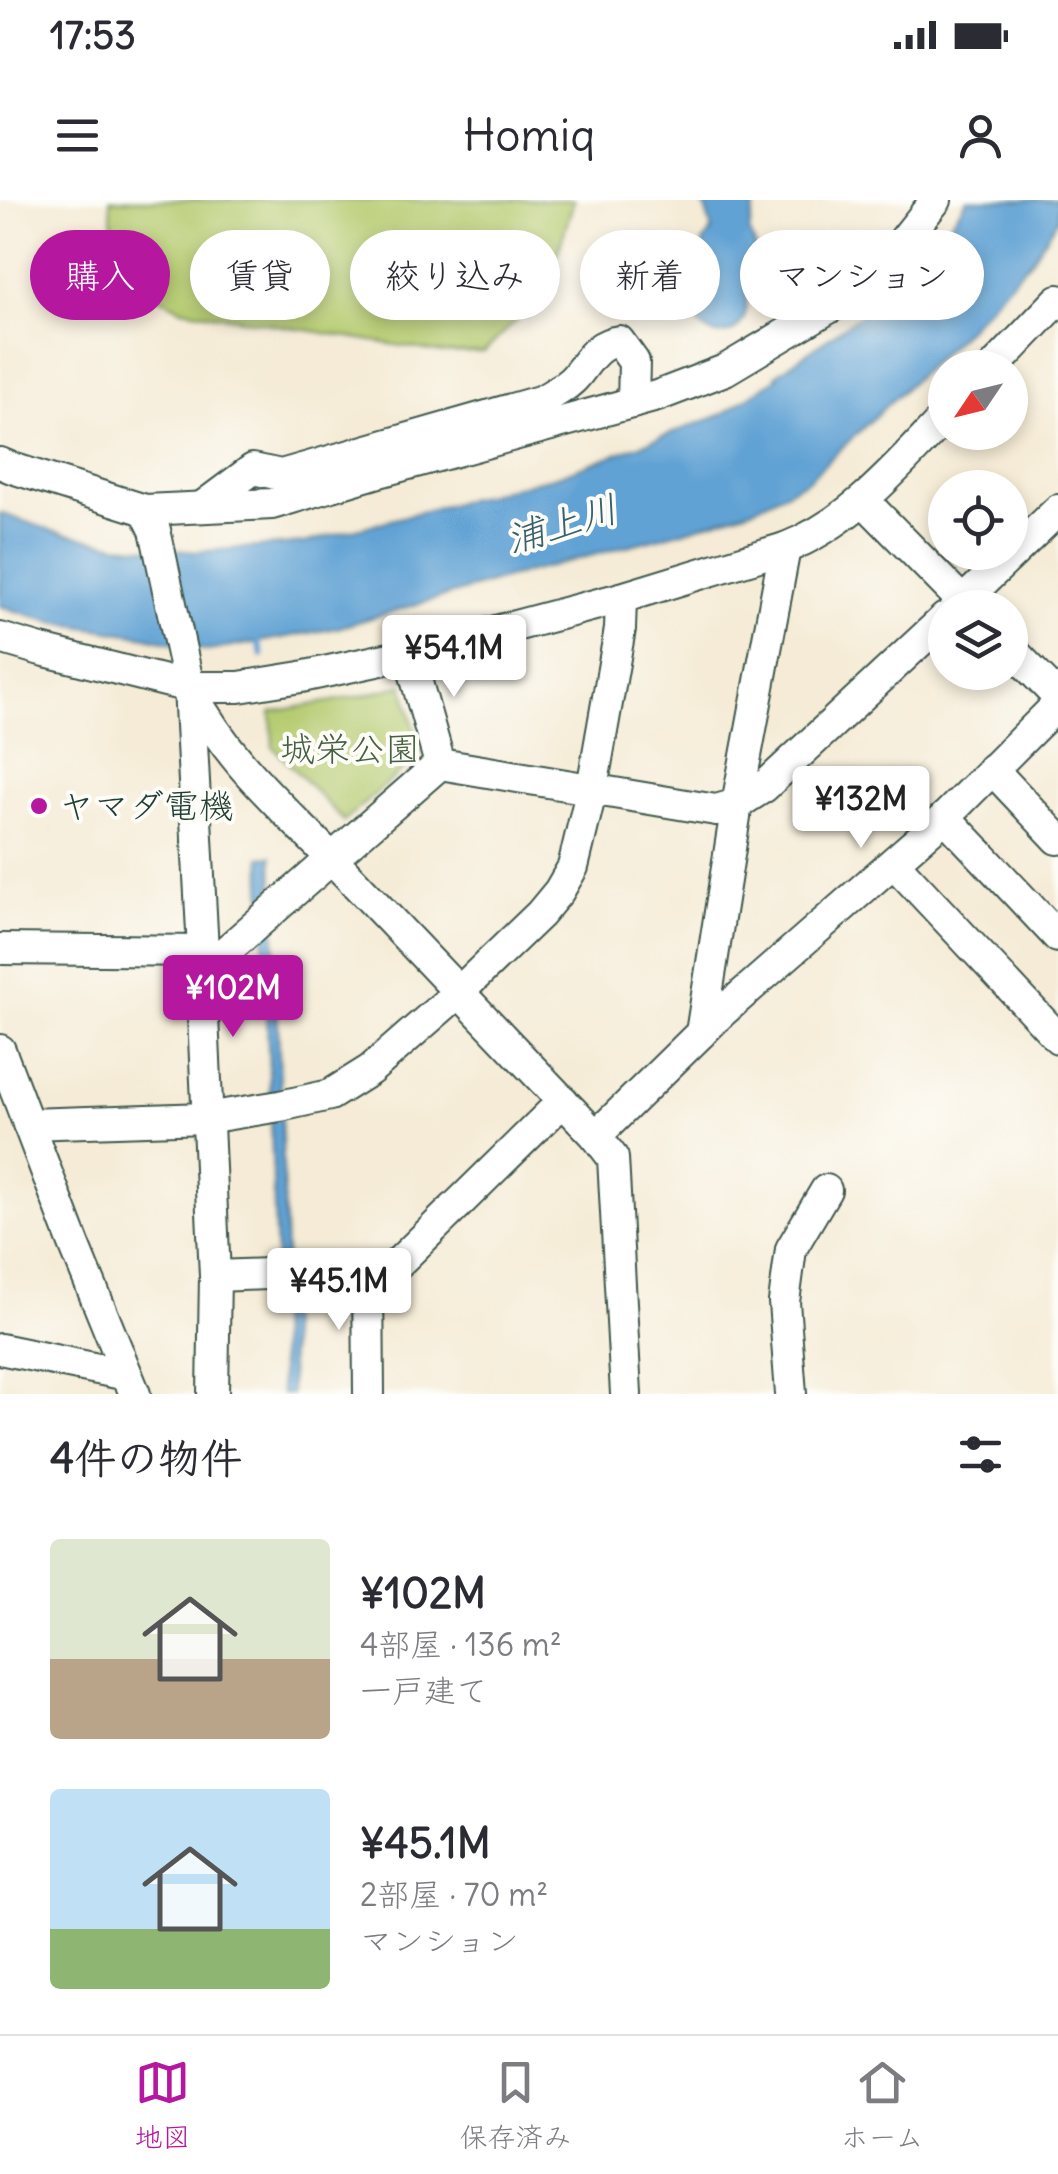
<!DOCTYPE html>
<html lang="ja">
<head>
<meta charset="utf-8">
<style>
  body { margin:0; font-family:Delius,"Klee One",sans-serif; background:#f2f2f3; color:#2b2b33; height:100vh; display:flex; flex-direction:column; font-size:38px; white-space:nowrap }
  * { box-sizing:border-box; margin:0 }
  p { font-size:32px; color:#7c7c81 }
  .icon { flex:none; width:55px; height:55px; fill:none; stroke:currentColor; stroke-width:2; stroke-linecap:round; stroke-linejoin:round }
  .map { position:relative; height:1194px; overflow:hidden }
  .drawer { display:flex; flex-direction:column; background:#fff; flex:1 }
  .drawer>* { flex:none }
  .guide { position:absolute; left:30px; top:30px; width:1000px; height:90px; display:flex; gap:20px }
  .needle { width:65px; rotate:235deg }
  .buttons { position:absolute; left:928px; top:150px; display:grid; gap:20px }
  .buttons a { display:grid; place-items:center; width:100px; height:100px; border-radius:50%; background:#fff; box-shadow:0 5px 15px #0003; font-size:50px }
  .price { position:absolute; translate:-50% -85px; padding:0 22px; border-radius:10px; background:#fff; color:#222; font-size:32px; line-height:65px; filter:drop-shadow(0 2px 5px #0008) }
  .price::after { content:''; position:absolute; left:50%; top:60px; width:30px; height:22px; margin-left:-15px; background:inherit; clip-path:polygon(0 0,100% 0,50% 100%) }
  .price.current { background:#b5179e; color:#fff }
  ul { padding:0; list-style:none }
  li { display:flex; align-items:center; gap:30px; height:250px; padding:0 50px }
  li span { display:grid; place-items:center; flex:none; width:280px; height:200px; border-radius:10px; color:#555 }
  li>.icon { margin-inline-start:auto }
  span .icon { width:120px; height:120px; fill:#fffc; stroke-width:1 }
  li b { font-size:42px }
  h2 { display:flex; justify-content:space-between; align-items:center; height:120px; padding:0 50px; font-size:42px }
  .chip { padding:0 35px; border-radius:45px; background:#fff; box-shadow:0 5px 15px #0003; font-size:35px; line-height:90px }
  .chip.current { background:#b5179e; color:#fff }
  .status { display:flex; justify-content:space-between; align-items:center; height:70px; padding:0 50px; background:#fff; direction:ltr }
  .status svg { height:28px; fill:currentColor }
  header { display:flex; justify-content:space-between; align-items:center; height:130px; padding:0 50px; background:#fff; font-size:45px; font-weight:600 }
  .menu { display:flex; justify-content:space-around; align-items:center; height:140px; border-top:2px solid #e1e1e2; background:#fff; font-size:28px; color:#7c7c81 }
  .menu a { display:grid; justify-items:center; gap:5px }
  .menu .current { color:#b5179e }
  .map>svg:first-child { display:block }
</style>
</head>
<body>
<div class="status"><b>17:53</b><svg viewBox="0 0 49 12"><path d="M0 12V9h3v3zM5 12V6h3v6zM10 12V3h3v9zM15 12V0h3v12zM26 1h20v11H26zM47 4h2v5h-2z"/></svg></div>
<header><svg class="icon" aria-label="menu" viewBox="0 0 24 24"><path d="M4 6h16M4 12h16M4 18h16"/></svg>Homiq<svg class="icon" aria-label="person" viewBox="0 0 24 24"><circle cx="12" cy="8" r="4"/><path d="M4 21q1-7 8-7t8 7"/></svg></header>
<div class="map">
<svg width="1058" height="1194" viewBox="0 0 1058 1194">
  <rect width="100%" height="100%" fill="#fdfcf7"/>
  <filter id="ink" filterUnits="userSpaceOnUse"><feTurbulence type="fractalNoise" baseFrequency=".01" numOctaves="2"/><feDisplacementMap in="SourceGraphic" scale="20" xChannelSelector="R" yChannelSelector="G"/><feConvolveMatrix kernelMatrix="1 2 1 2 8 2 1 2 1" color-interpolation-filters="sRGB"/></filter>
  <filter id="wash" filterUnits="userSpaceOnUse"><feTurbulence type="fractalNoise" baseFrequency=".0048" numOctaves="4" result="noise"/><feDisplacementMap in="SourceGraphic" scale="40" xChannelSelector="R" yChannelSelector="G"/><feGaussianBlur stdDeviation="2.25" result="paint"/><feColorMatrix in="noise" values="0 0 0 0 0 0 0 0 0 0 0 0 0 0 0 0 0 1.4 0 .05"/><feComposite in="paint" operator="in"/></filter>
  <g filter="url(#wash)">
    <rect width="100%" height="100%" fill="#f5ebd6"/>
    <g fill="#b5cb70" stroke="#6a8452" stroke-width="2.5">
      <path d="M110 0H574L558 53 517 120 484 152 443 153 182 109C171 103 156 97 146 89 119 65 112 34 110 0Z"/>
      <path d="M403 485 421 554 344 621 273 547 271 512 361 496Z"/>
    </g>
    <g fill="#61a2d4" stroke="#407084" stroke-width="2.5">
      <path d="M703 0H756L749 31 756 47 752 57 744 63C745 79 750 103 744 118 733 144 698 137 693 111 690 95 701 81 704 66 705 59 703 51 703 43L712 30Z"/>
      <path d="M967 0H1058V18L1032 59 964 132 807 281 752 309 680 332 510 377 337 428 208 451 142 436 52 422 0 406V313L53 331 117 345 196 352 304 343 560 275 723 214 778 177 776 175 884 98 949 26Z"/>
      <path d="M272 656 291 1194H281L261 657Z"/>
    </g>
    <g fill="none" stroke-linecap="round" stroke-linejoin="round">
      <path stroke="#61a2d4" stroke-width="6" d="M257 437 262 455"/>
    </g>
  </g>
  <g filter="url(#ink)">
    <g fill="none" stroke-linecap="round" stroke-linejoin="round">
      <g stroke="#3f574c" stroke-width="34">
        <g id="minor">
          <path d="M993 168 1058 100"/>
          <path d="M0 263 12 268 145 310 272 304 379 272 657 196 725 170 844 99 880 70 936 0"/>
          <path d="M864 301 969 408"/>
          <path d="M202 307 253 269 281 275 543 200C554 193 568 186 576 176 590 159 596 144 619 141L634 162 633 203"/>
          <path d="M145 310 155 330 189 487 203 751 201 773 215 1076 213 1194"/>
          <path d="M956 408 1058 310"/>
          <path d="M0 438 41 450 189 487H239L301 477 409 454 621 398 785 348C852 322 897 267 945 217"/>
          <path d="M1010 448 1058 497"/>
          <path d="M409 454 440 564"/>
          <path d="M191 491C230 564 283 607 338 665 424 756 510 846 596 936L613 958 626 1194"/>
          <path d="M992 569 1058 639"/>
          <path d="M945 617 1058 737"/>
          <path d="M894 663 1058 838"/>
          <path d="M0 749 203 751"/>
          <path d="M201 773 440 564 716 610 737 604 764 587 945 418"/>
          <path d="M701 833 721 813 945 617 1058 504"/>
          <path d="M0 850 74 1044 135 1194"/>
          <path d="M28 924 206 918 280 906 330 895 370 870 459 792 540 714 559 691 573 667 592 588 620 429 621 398"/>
          <path d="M596 936 701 833 737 604 785 348"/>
          <path d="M368 1072 369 1194"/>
          <path d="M215 1076 392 1069 563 901"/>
          <path d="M0 1149 127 1175"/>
          <path d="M791 1194 784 1102 791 1049 826 990"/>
        </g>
      </g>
      <use href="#minor" stroke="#fff" stroke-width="30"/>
    </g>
  </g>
  <circle fill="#b5179e" stroke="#fdfcf7" stroke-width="4" cx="39" cy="606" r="10"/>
  <g text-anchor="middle" stroke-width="8" stroke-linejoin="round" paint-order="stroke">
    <g font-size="35" fill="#446043" stroke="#fdfcf7">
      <text x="350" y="561">城栄公園</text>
    </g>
    <g font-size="35" fill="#1f3d34" stroke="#fdfcf7" text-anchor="start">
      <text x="59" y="618">ヤマダ電機</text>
    </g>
    <g font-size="38" font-style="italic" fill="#36606c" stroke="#fdfcf7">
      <text transform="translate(562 324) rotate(-17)" y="13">浦上川</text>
    </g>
  </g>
</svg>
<div class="buttons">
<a><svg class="needle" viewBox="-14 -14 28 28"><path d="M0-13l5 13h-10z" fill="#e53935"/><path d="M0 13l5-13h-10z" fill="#7c7c81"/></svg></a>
<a><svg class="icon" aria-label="locate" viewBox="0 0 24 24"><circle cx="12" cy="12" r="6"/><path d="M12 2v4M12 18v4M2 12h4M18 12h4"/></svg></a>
<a><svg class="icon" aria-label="layers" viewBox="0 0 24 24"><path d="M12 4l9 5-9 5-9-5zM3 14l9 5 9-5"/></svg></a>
</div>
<b class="price" style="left:454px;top:500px">¥54.1M</b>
<b class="price" style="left:861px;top:651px">¥132M</b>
<b class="price current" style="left:233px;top:840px">¥102M</b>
<b class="price" style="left:339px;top:1133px">¥45.1M</b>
<div class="guide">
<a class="chip current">購入</a>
<a class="chip">賃貸</a>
<a class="chip">絞り込み</a>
<a class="chip">新着</a>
<a class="chip">マンション</a>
</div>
</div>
<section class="drawer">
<h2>4件の物件<svg class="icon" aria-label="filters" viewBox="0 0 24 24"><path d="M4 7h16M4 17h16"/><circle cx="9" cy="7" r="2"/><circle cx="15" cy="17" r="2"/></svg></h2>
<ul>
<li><span style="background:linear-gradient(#dfe7d0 60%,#b9a48a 0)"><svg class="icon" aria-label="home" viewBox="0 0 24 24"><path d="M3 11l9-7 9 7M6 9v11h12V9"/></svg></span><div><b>¥102M</b><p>4部屋 · 136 m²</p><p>一戸建て</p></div></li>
<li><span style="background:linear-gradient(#bfe0f5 70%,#8fb573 0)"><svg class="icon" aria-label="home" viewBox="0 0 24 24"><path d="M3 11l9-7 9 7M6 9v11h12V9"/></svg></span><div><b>¥45.1M</b><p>2部屋 · 70 m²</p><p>マンション</p></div></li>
</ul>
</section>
<nav class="menu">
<a class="current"><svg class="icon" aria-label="map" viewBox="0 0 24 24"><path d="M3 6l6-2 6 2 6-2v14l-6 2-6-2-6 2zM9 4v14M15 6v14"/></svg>地図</a>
<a><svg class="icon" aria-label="saved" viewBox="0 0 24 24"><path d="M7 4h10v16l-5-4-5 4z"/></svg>保存済み</a>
<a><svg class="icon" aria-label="home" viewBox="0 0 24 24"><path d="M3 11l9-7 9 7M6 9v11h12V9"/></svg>ホーム</a>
</nav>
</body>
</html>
